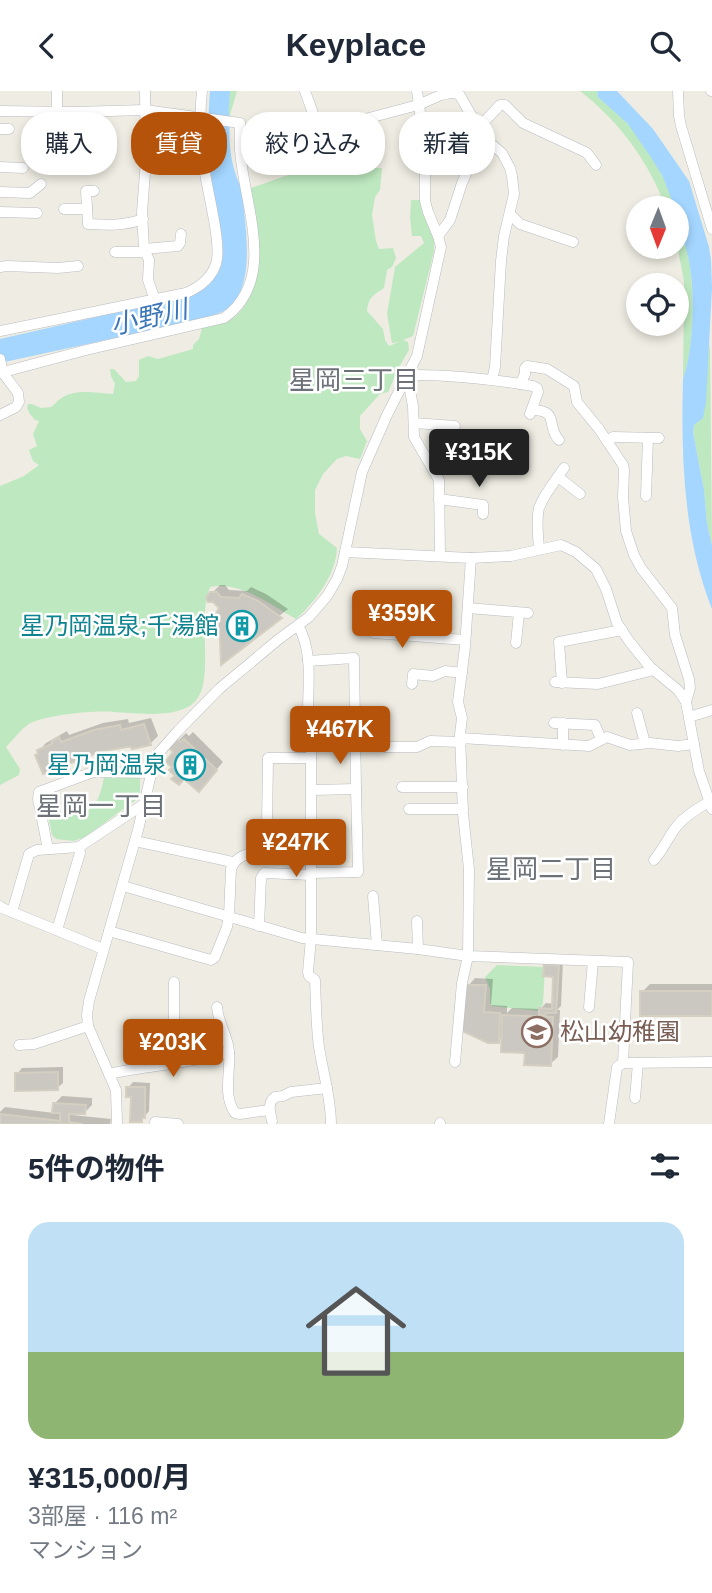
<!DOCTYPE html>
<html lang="ja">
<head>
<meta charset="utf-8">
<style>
  body { margin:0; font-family:Arial,"Noto Sans JP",sans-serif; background:#f2f2f3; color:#1f2937; height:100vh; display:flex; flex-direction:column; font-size:26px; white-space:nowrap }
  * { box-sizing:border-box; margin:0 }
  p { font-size:23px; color:#747a83 }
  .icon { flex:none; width:38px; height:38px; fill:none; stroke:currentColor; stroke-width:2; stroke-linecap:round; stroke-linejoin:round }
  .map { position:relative; height:1033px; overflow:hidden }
  .details { display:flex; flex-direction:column; background:#fff; flex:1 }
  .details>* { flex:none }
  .hud { position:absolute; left:21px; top:21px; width:670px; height:63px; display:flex; gap:14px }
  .needle { width:46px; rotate:181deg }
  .controls { position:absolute; left:626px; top:105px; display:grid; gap:14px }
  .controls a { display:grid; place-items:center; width:63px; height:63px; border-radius:50%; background:#fff; box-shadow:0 4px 10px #0003; font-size:35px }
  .price { position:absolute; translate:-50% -60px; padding:0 16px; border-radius:7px; background:#b45309; color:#fff; font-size:23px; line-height:46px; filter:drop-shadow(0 2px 4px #0008) }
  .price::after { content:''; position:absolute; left:50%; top:42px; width:21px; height:16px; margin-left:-10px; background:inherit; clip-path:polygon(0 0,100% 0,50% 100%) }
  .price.on { background:#222; color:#fff }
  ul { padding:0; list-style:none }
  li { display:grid; align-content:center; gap:14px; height:371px; padding:0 28px }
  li+li { border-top:2px solid #e0e1e3 }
  li span { display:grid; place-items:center; height:217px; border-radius:21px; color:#555 }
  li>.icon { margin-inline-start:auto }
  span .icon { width:126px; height:126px; fill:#fffc; stroke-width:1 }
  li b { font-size:30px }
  h2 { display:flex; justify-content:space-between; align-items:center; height:84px; padding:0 28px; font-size:30px }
  .pill { padding:0 24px; border-radius:28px; background:#fff; box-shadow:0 4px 10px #0003; font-size:24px; line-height:63px }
  .pill.on { background:#b45309; color:#fff }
  header { display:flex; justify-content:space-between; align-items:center; height:91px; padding:0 28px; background:#fff; font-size:32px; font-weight:700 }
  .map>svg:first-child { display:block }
</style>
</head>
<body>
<header><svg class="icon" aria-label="back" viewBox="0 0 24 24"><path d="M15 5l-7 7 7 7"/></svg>Keyplace<svg class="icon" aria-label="search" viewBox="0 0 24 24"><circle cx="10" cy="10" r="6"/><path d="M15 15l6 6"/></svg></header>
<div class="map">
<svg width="712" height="1033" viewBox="0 0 712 1033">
  <rect width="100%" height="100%" fill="#efede3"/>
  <g fill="#bee8bf">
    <path d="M221 0H237L230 24 219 23Z"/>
    <path d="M580 0H597L598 6C608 15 618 23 627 32 647 52 667 90 675 117H666C649 71 619 30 580 0Z"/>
    <path d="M346 61 356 66 368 64 374 77H382L380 99 375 106 372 124 376 150 379 158 393 157 396 167 392 176 387 179 384 197C373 204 368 207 367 220L383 238 385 249 389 255 399 251 392 252 387 223 395 176 424 152 421 145H412L410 126 411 109H420L422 121 434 143V160L413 245 403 249 408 251 409 259 398 278 388 301 380 303 360 325V338L367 350 360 368 346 365 337 368 323 383 315 399V422L319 443 337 457C336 484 315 511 296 528 269 513 241 490 210 496 197 528 214 585 197 608 182 629 136 622 114 621 96 619 44 624 29 633 21 638 13 649 6 656L20 678 19 684 0 694V395L24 385 39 374 33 370 29 359 37 355 33 343 39 330 35 329 30 323 27 317 28 313H32L41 317 51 316C54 314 56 311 60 308 75 297 95 302 113 303L115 293 111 285 110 278H114L126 291 136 290 139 285V269L148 265 158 268 193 258V254L199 248 202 237C212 235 224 233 233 227 242 221 248 210 252 201 266 165 255 134 248 98L322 72 330 67Z"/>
    <path d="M677 126C681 141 688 158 690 174 694 210 695 253 683 288L684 190 677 154Z"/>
    <path d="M710 253 712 455 707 432 704 399 693 341Z"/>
    <path d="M104 686 140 687V706L85 746 74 750 56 748 52 744 48 724C84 717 95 733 104 686Z"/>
    <path d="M497 874 545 876 543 913 538 920 492 915 490 912V898L485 886Z"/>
  </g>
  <g fill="#a4d6ff">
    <path d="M210 0H221L219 23 230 24C228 48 230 76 242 98 244 131 258 195 227 218 220 223 210 225 202 228L0 272V248L192 204C206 199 217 188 221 174 227 153 216 120 213 98 208 65 207 34 210 0Z"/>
    <path d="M597 0H617L653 38 689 90 709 156 711 169 712 197 706 311 703 327 694 334 693 341 704 399 707 432 712 455V518C683 445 681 365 683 288 694 257 695 202 689 170 686 152 677 135 677 117H675L662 84 650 65 628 33 598 6Z"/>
  </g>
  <g fill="#0003">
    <path d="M220 494H225L229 499 247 500 251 496 266 503 288 518 222 570 221 517 212 502Z"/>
    <path d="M151 627 158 645 150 653 40 662 39 660 46 652 67 640 69 644 103 632 128 628 129 632Z"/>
    <path d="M193 641 223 671 206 691 185 686 174 676 175 661 171 657 186 642 189 645Z"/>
    <path d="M551 869 563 870 561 915 557 919H560L558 966 550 973 526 961 503 945 498 950 468 895 475 887 493 888 491 914 507 915V922L512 917 540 918 546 912 554 913 555 884 545 875Z"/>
    <path d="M650 893H712V923L642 901Z"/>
    <path d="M63 976V992L57 997 17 983 22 977Z"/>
    <path d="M133 991 150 992 149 1020 142 1029 133 1005 128 997Z"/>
    <path d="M62 1005 92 1007V1014L84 1022 72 1021V1024L111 1028 110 1033H18L0 1031V1021L5 1016 54 1022V1013Z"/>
  </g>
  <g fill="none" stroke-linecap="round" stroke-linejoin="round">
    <path stroke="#a4d6ff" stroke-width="18" d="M218 47 221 0"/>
  </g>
  <g fill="#cac8c0" stroke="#d4cfc1" stroke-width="2">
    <path d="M210 501H217L221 506 239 507 242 503 258 510 282 527 221 574 220 547 214 543 213 528 219 517 213 511H208L206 507Z"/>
    <path d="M144 633 151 654 132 658 131 656H127L99 661 43 683 35 664 38 663 37 659 52 653 51 650 59 646 61 651 94 639 120 634 121 639Z"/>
    <path d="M184 648 217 679 199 701 184 688 179 694 171 688 175 685 169 679 172 676 165 671 173 661 169 657 177 649 181 651Z"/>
    <path d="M544 874H559L556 922H546L545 924H539V917L552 918 553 886 543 885Z"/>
    <path d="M466 894H486L484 921 500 922 499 952H488L462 940Z"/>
    <rect x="640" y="900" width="72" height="25"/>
    <path d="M502 924 553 926 551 975 524 974 525 962 501 961Z"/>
    <path d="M58 981V999L15 1000V982Z"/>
    <path d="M126 996H145V1027H142V1031H130L131 1006H126Z"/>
    <path d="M53 1012 86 1014 85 1023H69V1031L82 1033H0V1023L60 1030V1022H52Z"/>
  </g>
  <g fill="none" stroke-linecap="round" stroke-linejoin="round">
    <g stroke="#b8bbc0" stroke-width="11">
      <g id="minor">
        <path d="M145 0 146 69 142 121 144 158 149 169 148 189 155 209"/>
        <path d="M305 0 320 42"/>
        <path d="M678 0 679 25 681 35 712 138"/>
        <path d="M711 0H712"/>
        <path d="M0 20 74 21 145 19 240 32V58L248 67C263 68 283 59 294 50L354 31 418 14 441 4 450 2 459 3 471 24 481 34 485 48 502 62 510 77 512 85 514 103 504 145 501 170 495 276 492 289"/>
        <path d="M57 21V0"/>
        <path d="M481 34 500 14H505L523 32 583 60 587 62 596 74"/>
        <path d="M0 38H9"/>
        <path d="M0 76 23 77"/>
        <path d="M94 100H86L88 133C108 134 124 135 143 128"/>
        <path d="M0 101 30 102 41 93"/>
        <path d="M64 118H87"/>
        <path d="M0 121 37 122"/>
        <path d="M510 123 520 133 573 151"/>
        <path d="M438 145 450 129 462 92 483 45"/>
        <path d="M144 158 178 155 180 152 181 143"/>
        <path d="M115 161H145"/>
        <path d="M0 176 7 175 58 177 78 175"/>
        <path d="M0 240 186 202C200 196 211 188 216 173 222 154 208 103 205 82 201 56 199 26 202 0"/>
        <path d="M0 268 3 282 18 302 19 311 16 316 0 324"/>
        <path d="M0 282 86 259 224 227C279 188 243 112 240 58"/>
        <path d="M520 293 525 283V277L527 275 547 278 574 295 577 311 599 338 623 374 624 379 623 406 626 440 634 464 641 477 672 517 675 544 689 588 690 597 686 611"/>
        <path d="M532 319C560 319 546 336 559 349"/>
        <path d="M414 332 455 335"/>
        <path d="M607 350 613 346 659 347"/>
        <path d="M558 386 580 403"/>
        <path d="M646 405 648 347"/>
        <path d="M439 408 483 414V423"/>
        <path d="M539 458C538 445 536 430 539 417 544 403 556 389 564 377"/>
        <path d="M345 461 471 467 465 556 458 611 462 627 460 643 463 723 469 778 468 865 462 892 455 971"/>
        <path d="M440 464 439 389 414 346 413 315 407 284C449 283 491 288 533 295L537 297 538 301 530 323"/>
        <path d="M471 467 511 465 561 454 576 461 596 478 606 498 617 532 629 550 650 576 678 599 686 611 699 680 712 718"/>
        <path d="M468 517 528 522"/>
        <path d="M374 532V542L465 549"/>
        <path d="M298 534C313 561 308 591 308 621 308 632 310 643 311 654V847L308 881 309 885 315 889C316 912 316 934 319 956 323 982 331 1007 331 1033"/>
        <path d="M516 552 519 522"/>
        <path d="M308 570 354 567 356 698 358 781 311 782"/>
        <path d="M555 591 598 593 654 579"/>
        <path d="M562 592 559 551 622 539"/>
        <path d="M412 593 413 583 433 585 445 580 462 582"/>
        <path d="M637 622 645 652"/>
        <path d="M689 626 712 619"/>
        <path d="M554 632 595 634 601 648"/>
        <path d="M460 647 589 655 607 646 630 654 650 652 678 655 694 653"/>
        <path d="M311 654 355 651"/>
        <path d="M563 654V632"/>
        <path d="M385 656H417L430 650 461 651"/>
        <path d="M311 667H268L267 736 311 737"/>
        <path d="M402 696H463"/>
        <path d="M312 699 356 698"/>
        <path d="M409 718H463"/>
        <path d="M135 750 228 770 233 772"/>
        <path d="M48 758 38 708 39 701 93 681 151 682"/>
        <path d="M654 769C663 759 668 746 677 735 685 725 698 717 709 711"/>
        <path d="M123 795 302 847 418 858 468 865 628 871 623 972 712 971"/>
        <path d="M373 805 377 854"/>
        <path d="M0 815 2 817 103 858"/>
        <path d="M12 821 29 763 37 759 79 756 144 713"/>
        <path d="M417 830 418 858"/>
        <path d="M259 835 261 787 264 782 311 784"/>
        <path d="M57 839 80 762 79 756"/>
        <path d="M109 840 211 869 215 866 227 836 229 825 231 778C238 758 265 761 282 762"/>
        <path d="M174 891V972"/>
        <path d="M217 916C218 930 225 941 228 954 233 976 221 1002 235 1022L240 1023 269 1019"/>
        <path d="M589 916 593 870"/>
        <path d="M19 954 34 953 88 935"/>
        <path d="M109 983C149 974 190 973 229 961"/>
        <path d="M635 1007 638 972"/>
        <path d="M272 1030C270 1021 267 1012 275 1006L283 1005 291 1001 327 997"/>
        <path d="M155 1031 178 1033"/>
        <path d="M440 1032V1033"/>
        <path d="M117 1033 116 999 88 935 87 924 89 910 138 739 155 666 178 640 219 598 279 548 309 526 327 505 337 488 342 475 362 381 387 324 417 265 441 156 438 145 428 121 425 110V57L417 0"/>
        <path d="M609 1033 617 976 623 972"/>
      </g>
    </g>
    <use href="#minor" stroke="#fff" stroke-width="10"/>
  </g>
  <defs>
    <g id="building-ring" transform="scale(1.575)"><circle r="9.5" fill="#fff" stroke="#0f9aa8" stroke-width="1.5"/><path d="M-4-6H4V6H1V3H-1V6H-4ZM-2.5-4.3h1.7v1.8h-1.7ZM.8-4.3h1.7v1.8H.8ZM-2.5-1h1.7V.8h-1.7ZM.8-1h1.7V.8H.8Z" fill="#0f9aa8"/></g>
    <g id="school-ring" transform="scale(1.575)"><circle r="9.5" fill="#fff" stroke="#8d6e63" stroke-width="1.5"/><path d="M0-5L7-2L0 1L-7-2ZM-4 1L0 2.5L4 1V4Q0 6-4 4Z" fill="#8d6e63"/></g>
  </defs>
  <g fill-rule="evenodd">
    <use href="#building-ring" x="242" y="535"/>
    <use href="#building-ring" x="190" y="674"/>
    <use href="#school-ring" x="537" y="941"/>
  </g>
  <g text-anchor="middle" stroke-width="5" stroke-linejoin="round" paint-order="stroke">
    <g font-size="24" fill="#0d838f" stroke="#fff" text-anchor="end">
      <text x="219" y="543">星乃岡温泉;千湯館</text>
      <text x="167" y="682">星乃岡温泉</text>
    </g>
    <g font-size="24" fill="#785e54" stroke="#fff" text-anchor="start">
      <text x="560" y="949">松山幼稚園</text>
    </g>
    <g font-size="26" font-style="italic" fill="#3a75b8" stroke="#fff">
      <text transform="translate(149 226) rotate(-13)" y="9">小野川</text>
    </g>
    <g font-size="26" fill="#6c7277" stroke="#fff">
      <text x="354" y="298">星岡三丁目</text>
      <text x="101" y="724">星岡一丁目</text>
      <text x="551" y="787">星岡二丁目</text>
    </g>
  </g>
</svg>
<div class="controls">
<a><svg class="needle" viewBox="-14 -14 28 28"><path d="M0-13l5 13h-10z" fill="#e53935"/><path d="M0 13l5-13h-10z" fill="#747a83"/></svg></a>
<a><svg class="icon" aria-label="locate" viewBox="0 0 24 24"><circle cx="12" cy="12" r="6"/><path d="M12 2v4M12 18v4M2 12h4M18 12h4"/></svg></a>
</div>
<b class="price on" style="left:479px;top:398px">¥315K</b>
<b class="price" style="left:402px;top:559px">¥359K</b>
<b class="price" style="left:340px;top:675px">¥467K</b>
<b class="price" style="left:296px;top:788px">¥247K</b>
<b class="price" style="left:173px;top:988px">¥203K</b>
<div class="hud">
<a class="pill">購入</a>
<a class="pill on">賃貸</a>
<a class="pill">絞り込み</a>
<a class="pill">新着</a>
</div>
</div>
<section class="details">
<h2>5件の物件<svg class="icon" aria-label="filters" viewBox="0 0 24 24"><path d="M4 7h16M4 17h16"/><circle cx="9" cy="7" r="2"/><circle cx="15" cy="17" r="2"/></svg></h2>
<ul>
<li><span style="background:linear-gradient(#bfe0f5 60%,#8fb573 0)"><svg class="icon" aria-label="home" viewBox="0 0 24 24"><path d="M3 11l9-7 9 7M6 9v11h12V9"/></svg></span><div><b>¥315,000/月</b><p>3部屋 · 116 m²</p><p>マンション</p></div></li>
</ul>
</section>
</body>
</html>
